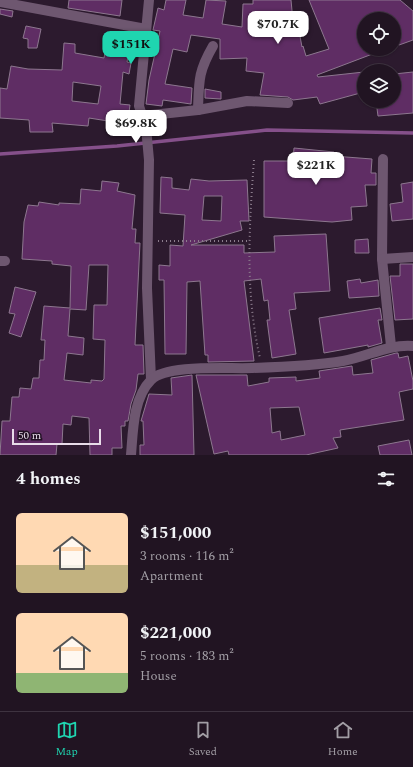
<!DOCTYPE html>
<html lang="en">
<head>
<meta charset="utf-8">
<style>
  body { margin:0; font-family:Spectral,serif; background:#2d212f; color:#f1f3f6; height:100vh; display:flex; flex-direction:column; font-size:15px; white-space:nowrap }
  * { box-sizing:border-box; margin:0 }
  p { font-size:13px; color:#a29ea5 }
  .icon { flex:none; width:22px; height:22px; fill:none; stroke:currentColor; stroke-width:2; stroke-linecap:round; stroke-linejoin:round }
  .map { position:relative; height:455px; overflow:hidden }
  .panel { display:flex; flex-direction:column; background:#211422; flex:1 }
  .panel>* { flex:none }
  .buttons { position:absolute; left:357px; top:12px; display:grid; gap:8px }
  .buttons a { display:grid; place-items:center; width:44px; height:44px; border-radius:50%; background:#211422; box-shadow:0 1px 3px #0004,0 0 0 1px #3e3340; font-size:20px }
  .scale { position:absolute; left:12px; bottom:10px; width:89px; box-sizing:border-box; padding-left:4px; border:2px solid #e8dce9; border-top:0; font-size:11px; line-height:14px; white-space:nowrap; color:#e8dce9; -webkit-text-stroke:3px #221124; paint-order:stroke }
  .price { position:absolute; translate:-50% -34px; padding:0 9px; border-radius:8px; background:#fff; color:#222; font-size:13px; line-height:26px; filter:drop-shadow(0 1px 2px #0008) }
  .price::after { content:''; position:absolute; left:50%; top:24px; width:12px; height:9px; margin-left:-6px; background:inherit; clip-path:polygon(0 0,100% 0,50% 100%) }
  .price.current { background:#1fd5b0; color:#111 }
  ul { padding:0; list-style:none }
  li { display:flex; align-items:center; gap:12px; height:100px; padding:0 16px }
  li span { display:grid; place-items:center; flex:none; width:112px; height:80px; border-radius:6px; color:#555 }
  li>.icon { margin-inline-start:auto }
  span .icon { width:48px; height:48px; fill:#fffc; stroke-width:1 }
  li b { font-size:17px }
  h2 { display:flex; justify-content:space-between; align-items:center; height:48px; padding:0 16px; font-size:17px }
  .menu { display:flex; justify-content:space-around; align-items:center; height:56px; border-top:1px solid #3e3340; background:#211422; font-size:11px; color:#a29ea5 }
  .menu a { display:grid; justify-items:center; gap:2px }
  .menu .current { color:#1fd5b0 }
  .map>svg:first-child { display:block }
</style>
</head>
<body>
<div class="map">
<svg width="413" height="455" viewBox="0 0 413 455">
  <rect width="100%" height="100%" fill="#2c1a2e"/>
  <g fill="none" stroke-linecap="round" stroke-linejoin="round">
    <path stroke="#85508a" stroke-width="3.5" d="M0 154 117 146 267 130 413 133"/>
  </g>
  <g fill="#5f2d64" stroke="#8d778f" fill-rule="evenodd">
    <path d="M69 0H122L120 16 68 8Z"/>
    <path d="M166 0H186L183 15 203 18 206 0 226 1 222 24 242 27 243 4H253V0H291L294 32 299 31 302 47 303 46 306 56 329 49 309 0H400L413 11V40L399 45 398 42 394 43V19H364V49L383 50 317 75 318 77 364 72V92L320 104 317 97 293 100 288 97 260 95 264 73 246 71 247 58 220 59V39L191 35 187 52 173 49 165 84 192 88 191 104 163 100 162 106 146 104 149 80 160 31 153 30 158 8 164 10Z"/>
    <path d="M0 9 13 11 12 17 0 14Z"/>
    <path d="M26 26 41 29 37 48H28V39L23 38Z"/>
    <path d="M108 36 131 40 127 62 131 63 129 74 123 72 120 104 130 105 128 120 108 117V121L89 118 88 126 52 123 53 132H30L29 120 0 118V88L7 89 11 66 28 69 62 70 64 43 75 44V53L104 58ZM73 82 101 86 98 104 72 101Z"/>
    <path d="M413 72V113L378 116 376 101H394V74Z"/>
    <path d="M205 89 221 92V99L205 98Z"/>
    <path d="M294 148 334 152 333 156 372 159 371 173H376V185H365L367 206 351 207 352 220 332 222 264 217V161H293Z"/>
    <path d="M161 177 172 178V188L189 190 191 179 209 181 247 180 249 221H240L242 230 191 245H244V253L275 252 274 236 326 234 330 291 294 293 296 309 289 310 296 354 272 358 267 320H270L268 300 264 301 261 279 244 281 254 361 208 362V355H205L200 281 187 282 186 354H165L164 280H159V265L170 266V245L183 246 185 215 160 213ZM204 196H222L221 221 202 220Z"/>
    <path d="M102 181 119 183 117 191 135 195 132 229H136L135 243H140L135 345H143L144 374H138L136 390 131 404 128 421H125V426H121L122 448H112V455H90L89 418 72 416 71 425 63 424 62 444H57L56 455H0L2 421H10L12 397H19L20 388 31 389 33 378H39L40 360H44L45 340H41L44 306 70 308 71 266 52 264V261L22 259 24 222 28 205 38 206 39 202 59 205V203L80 204 81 189 101 191ZM89 265H108L107 305H94L93 339 105 340 104 379 102 381 91 380V383L64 380 67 353 83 355 84 338 68 336 70 309 86 310Z"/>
    <path d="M413 182V219L392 221 390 204 403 202 401 184Z"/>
    <path d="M368 239 369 253H355V240Z"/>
    <path d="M400 264H413V319L395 320 390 276H400Z"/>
    <path d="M360 279 361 283 378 280 379 296 349 298 347 281Z"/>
    <path d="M15 287 36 292 21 337 9 333 15 314 9 313Z"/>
    <path d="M380 308 382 320H378L382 343 368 347V345L324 353 319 318Z"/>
    <path d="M396 353H398L399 358 408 356 413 381V389L399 392 404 420 340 430 341 437 333 438 338 448 306 455H229L228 451 214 454 196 375H247L248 386 269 382V378L296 377V381L320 378 319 371 352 366 353 375 373 373 371 360ZM299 407 305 435 281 440 280 431 272 433 270 408Z"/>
    <path d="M192 375 194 455H140V445H144L143 421H141L149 394 172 395 171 378Z"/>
    <path d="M409 440 412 455H380L378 446Z"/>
  </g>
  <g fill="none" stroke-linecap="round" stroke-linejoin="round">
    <g stroke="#8b7c8c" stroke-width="2" stroke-dasharray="1 3" stroke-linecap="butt">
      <path d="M254 160C249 227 245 293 260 358"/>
      <path d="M158 241H249"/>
    </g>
    <g stroke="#6e5770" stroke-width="10">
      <path d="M149 0 139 106 146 127 149 160 147 288 151 379"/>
      <path d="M0 2 146 29"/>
      <path d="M198 110C199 81 198 72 213 46"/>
      <path d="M142 116 198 110 247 101 288 103"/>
      <path d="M383 159 382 259 391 346"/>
      <path d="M382 259 413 257"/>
      <path d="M0 261H5"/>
      <path d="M131 455C133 431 133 398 151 380 166 364 228 369 252 368 282 367 313 366 343 361 367 357 388 344 413 346"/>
    </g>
  </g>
</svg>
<div class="buttons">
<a><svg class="icon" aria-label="locate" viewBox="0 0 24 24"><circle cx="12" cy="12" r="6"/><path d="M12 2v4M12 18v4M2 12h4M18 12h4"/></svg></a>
<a><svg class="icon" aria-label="layers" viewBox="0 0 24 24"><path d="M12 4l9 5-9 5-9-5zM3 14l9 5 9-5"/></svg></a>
</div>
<div class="scale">50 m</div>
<b class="price" style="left:278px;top:45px">$70.7K</b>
<b class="price current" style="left:131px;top:65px">$151K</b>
<b class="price" style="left:136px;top:144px">$69.8K</b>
<b class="price" style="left:316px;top:186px">$221K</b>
</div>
<section class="panel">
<h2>4 homes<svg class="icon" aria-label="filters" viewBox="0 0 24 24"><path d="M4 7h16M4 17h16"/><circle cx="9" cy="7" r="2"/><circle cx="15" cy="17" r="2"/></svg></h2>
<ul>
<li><span style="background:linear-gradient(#ffd9b3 65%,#c2b280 0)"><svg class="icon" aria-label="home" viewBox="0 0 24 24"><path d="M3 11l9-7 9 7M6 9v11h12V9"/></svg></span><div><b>$151,000</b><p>3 rooms · 116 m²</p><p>Apartment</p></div></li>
<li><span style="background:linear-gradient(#ffd9b3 75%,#8fb573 0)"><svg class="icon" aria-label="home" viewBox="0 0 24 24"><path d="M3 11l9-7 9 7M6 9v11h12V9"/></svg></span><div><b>$221,000</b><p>5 rooms · 183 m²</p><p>House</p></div></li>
</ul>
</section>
<nav class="menu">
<a class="current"><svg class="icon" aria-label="map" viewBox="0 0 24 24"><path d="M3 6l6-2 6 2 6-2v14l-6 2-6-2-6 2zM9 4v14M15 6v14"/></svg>Map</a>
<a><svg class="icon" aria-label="saved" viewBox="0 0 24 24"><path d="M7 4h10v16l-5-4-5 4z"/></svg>Saved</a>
<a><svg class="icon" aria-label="home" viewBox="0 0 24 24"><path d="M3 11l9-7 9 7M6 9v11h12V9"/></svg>Home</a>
</nav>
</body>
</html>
